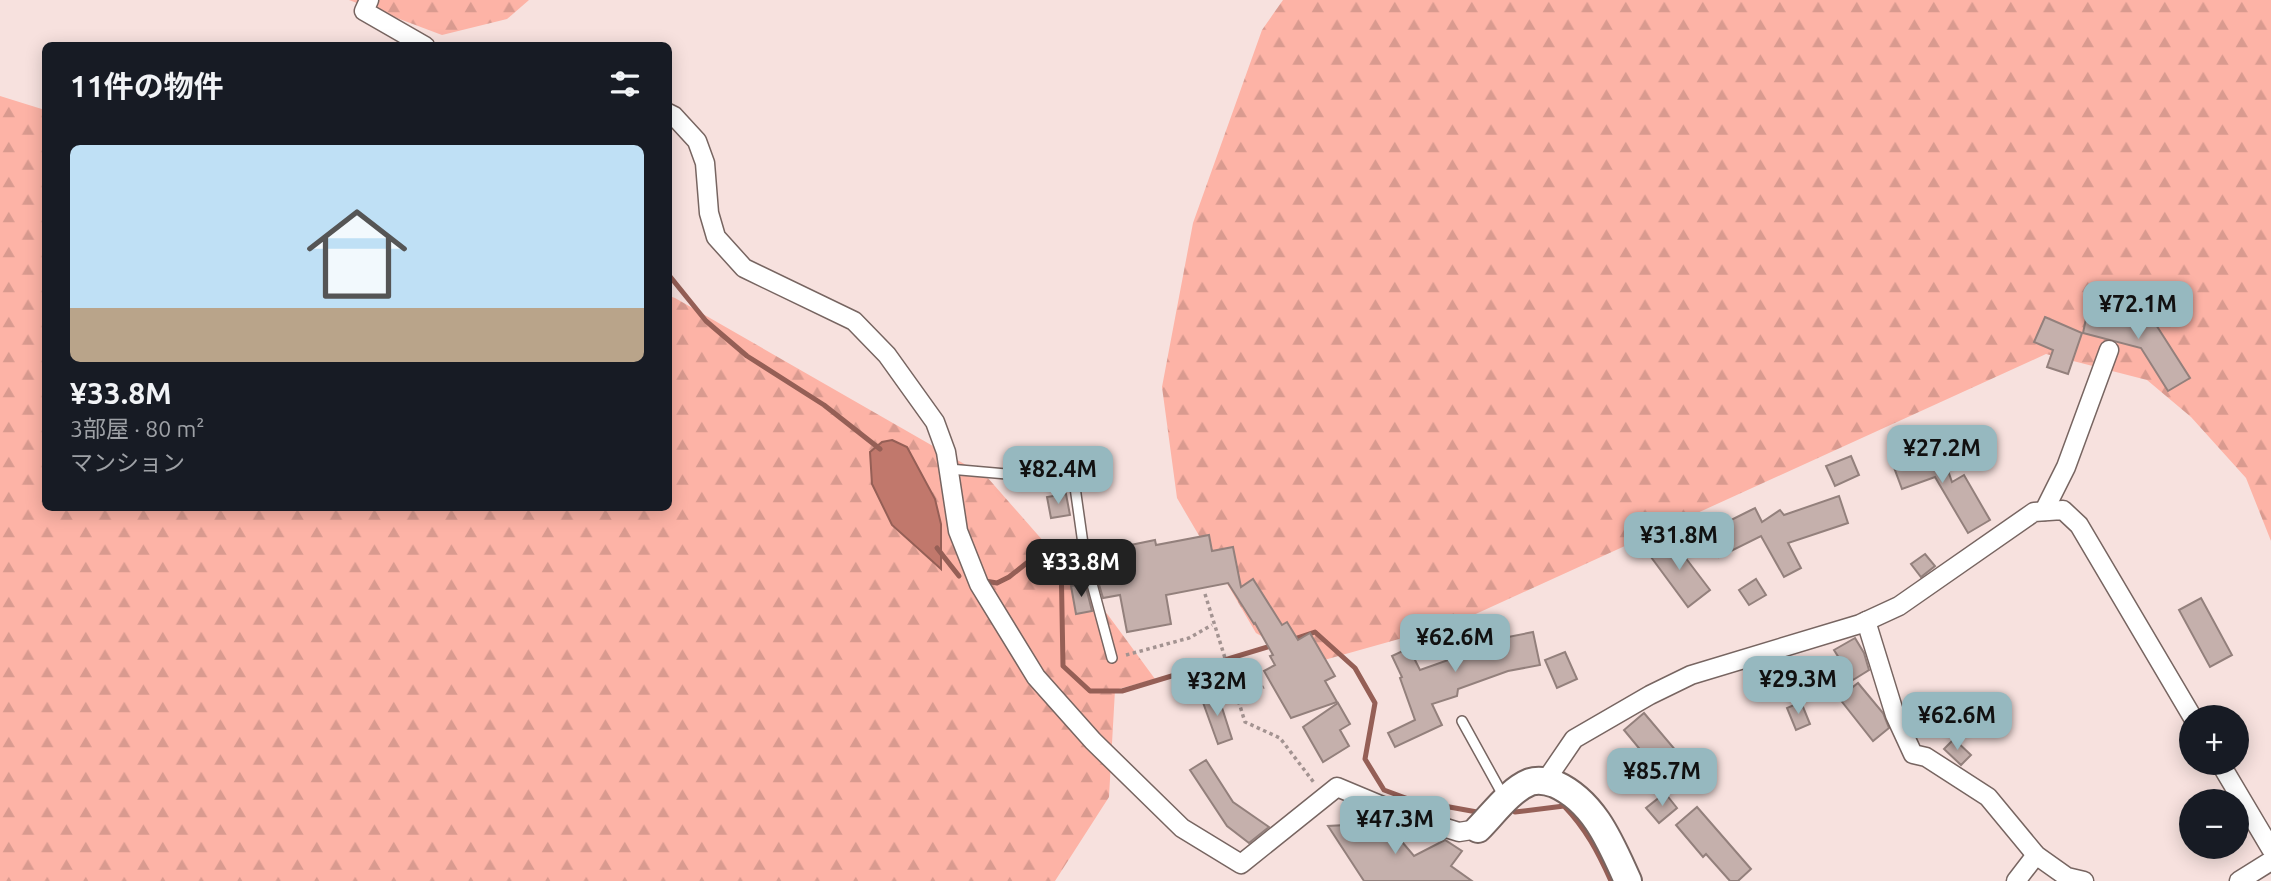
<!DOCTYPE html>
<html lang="ja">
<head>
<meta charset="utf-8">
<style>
  body { margin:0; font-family:Ubuntu,"Noto Sans JP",sans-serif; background:#20242c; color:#f1f3f6; height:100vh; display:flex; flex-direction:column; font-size:26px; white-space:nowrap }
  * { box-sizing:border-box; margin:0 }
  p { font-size:23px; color:#9ea1a6 }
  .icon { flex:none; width:38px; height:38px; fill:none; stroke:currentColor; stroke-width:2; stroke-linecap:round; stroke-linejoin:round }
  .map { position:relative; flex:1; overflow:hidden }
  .details { position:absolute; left:42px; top:42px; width:630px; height:469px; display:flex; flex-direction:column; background:#171b24; border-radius:10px; box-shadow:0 4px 18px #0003 }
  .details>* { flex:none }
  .controls { position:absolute; left:2179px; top:705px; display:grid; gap:14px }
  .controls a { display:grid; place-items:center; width:70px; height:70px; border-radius:50%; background:#171b24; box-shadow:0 4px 18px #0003; font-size:35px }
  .price { position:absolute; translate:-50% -60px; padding:0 16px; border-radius:14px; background:#96b8bf; color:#111; font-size:23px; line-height:46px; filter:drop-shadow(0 2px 4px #0008) }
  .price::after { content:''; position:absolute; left:50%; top:42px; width:21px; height:16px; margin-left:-10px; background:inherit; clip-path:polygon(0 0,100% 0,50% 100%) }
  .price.active { background:#222; color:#fff }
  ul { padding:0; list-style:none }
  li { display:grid; align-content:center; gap:14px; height:371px; padding:0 28px }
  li+li { border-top:2px solid #363941 }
  li span { display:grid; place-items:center; height:217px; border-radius:10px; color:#555 }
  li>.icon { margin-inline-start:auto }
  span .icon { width:126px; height:126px; fill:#fffc; stroke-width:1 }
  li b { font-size:30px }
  h2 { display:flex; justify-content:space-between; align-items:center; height:84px; padding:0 28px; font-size:30px }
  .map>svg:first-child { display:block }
</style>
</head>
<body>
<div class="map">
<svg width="2271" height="881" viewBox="0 0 2271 881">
  <defs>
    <pattern id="forest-firs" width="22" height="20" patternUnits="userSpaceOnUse" patternTransform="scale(1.75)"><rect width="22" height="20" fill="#fdb3a6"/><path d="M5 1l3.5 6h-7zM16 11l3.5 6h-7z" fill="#d99a8f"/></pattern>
  </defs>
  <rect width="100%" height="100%" fill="#f7e1de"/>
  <g fill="url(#forest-firs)">
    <path d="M349 0H529L507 19 442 35Z"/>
    <path d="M1283 0H2271V541L2246 478 2191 417 2147 380 2046 354 1456 623 1310 664 1256 633 1177 498 1162 387 1193 223 1262 30Z"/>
    <path d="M0 96 45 110 46 508H668L669 296 675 298 987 477 1108 615 1155 679 1115 690 1109 797 1055 881H0Z"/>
  </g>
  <path fill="#c1786c" stroke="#955f56" stroke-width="2" d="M892 440 907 447 935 499 941 524V569L892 525 872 484 870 452 882 442Z"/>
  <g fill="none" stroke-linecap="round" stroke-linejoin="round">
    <g stroke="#955f56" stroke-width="5">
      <path d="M668 274 706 321 747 356 824 405 880 449"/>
      <path d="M937 548 959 576"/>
      <path d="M985 581 997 583 1009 577 1052 543 1061 557 1063 666 1090 691H1122L1274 645"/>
      <path d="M1291 640 1315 632 1355 668 1375 703 1365 759 1384 790 1411 800 1477 812"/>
      <path d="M1515 812 1564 806C1586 829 1598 852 1611 881"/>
    </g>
  </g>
  <g fill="#c5b0ac" stroke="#93807c" stroke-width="2">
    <path d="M2089 304 2153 320 2190 378 2168 391 2141 348 2083 333Z"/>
    <path d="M2045 317 2082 333 2068 374 2047 367 2053 350 2034 342Z"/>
    <path d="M1939 445 1952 482 1964 475 1990 520 1968 533 1935 477 1902 489 1892 462Z"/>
    <path d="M1851 456 1859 475 1835 486 1826 466Z"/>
    <path d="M1066 494 1070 515 1051 518 1047 497Z"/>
    <path d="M1839 496 1848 523 1788 543 1801 568 1784 577 1761 536 1719 557 1707 532 1755 508 1762 522 1780 510 1784 515Z"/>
    <path d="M1209 535 1212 551 1233 547 1241 587 1253 579 1282 625 1287 622 1298 640 1310 633 1335 676 1325 681 1337 702 1291 718 1264 671 1275 665 1270 656 1273 655 1255 623 1254 624 1228 583 1166 595 1171 624 1127 632 1120 595 1103 598 1098 581 1103 580 1099 559 1112 557 1111 549 1155 540 1156 545Z"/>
    <path d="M1669 536 1710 590 1688 607 1648 553Z"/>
    <path d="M1925 554 1935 566 1921 577 1911 564Z"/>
    <path d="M1756 579 1766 595 1749 605 1739 590Z"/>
    <path d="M1085 583 1092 611 1076 614 1071 586Z"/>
    <path d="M2201 598 2232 655 2210 667 2179 610Z"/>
    <path d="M1453 615 1473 652 1504 641 1503 638 1533 632 1540 665 1508 671 1458 689 1457 696 1432 704 1442 725 1395 747 1388 733 1415 720 1400 678 1402 677 1392 656 1409 648 1420 670 1454 658 1436 625Z"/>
    <path d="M1855 638 1864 653 1869 670 1853 680 1834 650Z"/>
    <path d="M1565 652 1577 679 1557 688 1545 660Z"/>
    <path d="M1858 683 1883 713 1889 728 1873 741 1839 698Z"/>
    <path d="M1217 692 1232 739 1218 744 1201 697Z"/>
    <path d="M1801 702 1810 724 1796 730 1787 708Z"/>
    <path d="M1338 703 1350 724 1340 730 1349 746 1323 762 1303 727Z"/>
    <path d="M1644 713 1683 759 1662 776 1624 730Z"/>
    <path d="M1954 739 1971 755 1961 765 1944 749Z"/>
    <path d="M1206 760 1233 802 1269 827 1249 843 1227 826 1190 770Z"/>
    <path d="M1665 793 1677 808 1659 823 1646 808Z"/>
    <path d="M1697 807 1751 869 1738 881H1730L1706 854 1703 857 1676 825Z"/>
    <path d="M1386 823 1414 856 1445 840 1462 851 1451 866 1472 881H1364L1328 826Z"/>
  </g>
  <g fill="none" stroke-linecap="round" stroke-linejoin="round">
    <g stroke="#776561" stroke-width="12">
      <g id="lane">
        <path d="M949 469 1074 480 1085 558 1112 658"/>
        <path d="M1462 721 1504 797"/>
      </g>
    </g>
    <g stroke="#776561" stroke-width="21">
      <g id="street">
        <path d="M369 0 364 11 425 46"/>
        <path d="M668 113 674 116 697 141 705 163 709 213 716 237 744 268 854 321 887 355 935 422 946 452 958 531 979 584 1036 677 1093 741 1182 828 1241 864 1337 787 1404 815 1459 832 1478 829"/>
        <path d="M2044 511 2066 467 2109 350"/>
        <path d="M1866 621 1895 715 1913 754 1926 757 1988 797 2036 855 2067 877 2084 881"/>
        <path d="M2220 763 2271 849"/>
        <path d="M1546 780 1574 739 1650 695 1691 675 1860 624 1899 606 2034 512 2063 510 2079 525 2193 718"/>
        <path d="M2016 881 2036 855"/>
        <path d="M2239 881 2271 861"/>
      </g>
    </g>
    <g stroke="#776561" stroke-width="30">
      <path id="secondary" d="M1478 829C1493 814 1510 790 1530 782 1539 779 1547 781 1555 784 1595 802 1611 844 1628 881"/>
    </g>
    <g stroke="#a39391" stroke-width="3.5" stroke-dasharray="3.5 3.5" stroke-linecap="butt">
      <path d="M1205 594 1245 722 1280 738 1315 784"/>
      <path d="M1126 655 1189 638 1212 625"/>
      <path d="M1237 698 1264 687"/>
    </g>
    <use href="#lane" stroke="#fff" stroke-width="9"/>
    <use href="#street" stroke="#fff" stroke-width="18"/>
    <use href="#secondary" stroke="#fff" stroke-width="26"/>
  </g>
</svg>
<div class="controls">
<a>+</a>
<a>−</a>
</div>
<b class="price" style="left:2138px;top:341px">¥72.1M</b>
<b class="price" style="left:1942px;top:485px">¥27.2M</b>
<b class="price" style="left:1058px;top:506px">¥82.4M</b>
<b class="price" style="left:1679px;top:572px">¥31.8M</b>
<b class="price active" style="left:1081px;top:599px">¥33.8M</b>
<b class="price" style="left:1455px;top:674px">¥62.6M</b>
<b class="price" style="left:1798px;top:716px">¥29.3M</b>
<b class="price" style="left:1217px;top:718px">¥32M</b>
<b class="price" style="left:1957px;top:752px">¥62.6M</b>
<b class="price" style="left:1662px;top:808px">¥85.7M</b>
<b class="price" style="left:1395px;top:856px">¥47.3M</b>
<section class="details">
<h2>11件の物件<svg class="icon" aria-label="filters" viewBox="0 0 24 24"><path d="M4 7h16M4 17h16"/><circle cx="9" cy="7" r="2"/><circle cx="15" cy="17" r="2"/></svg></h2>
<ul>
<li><span style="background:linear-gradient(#bfe0f5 75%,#b9a48a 0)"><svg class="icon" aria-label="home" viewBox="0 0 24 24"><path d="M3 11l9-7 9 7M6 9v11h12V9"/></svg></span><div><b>¥33.8M</b><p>3部屋 · 80 m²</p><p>マンション</p></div></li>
</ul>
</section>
</div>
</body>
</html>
